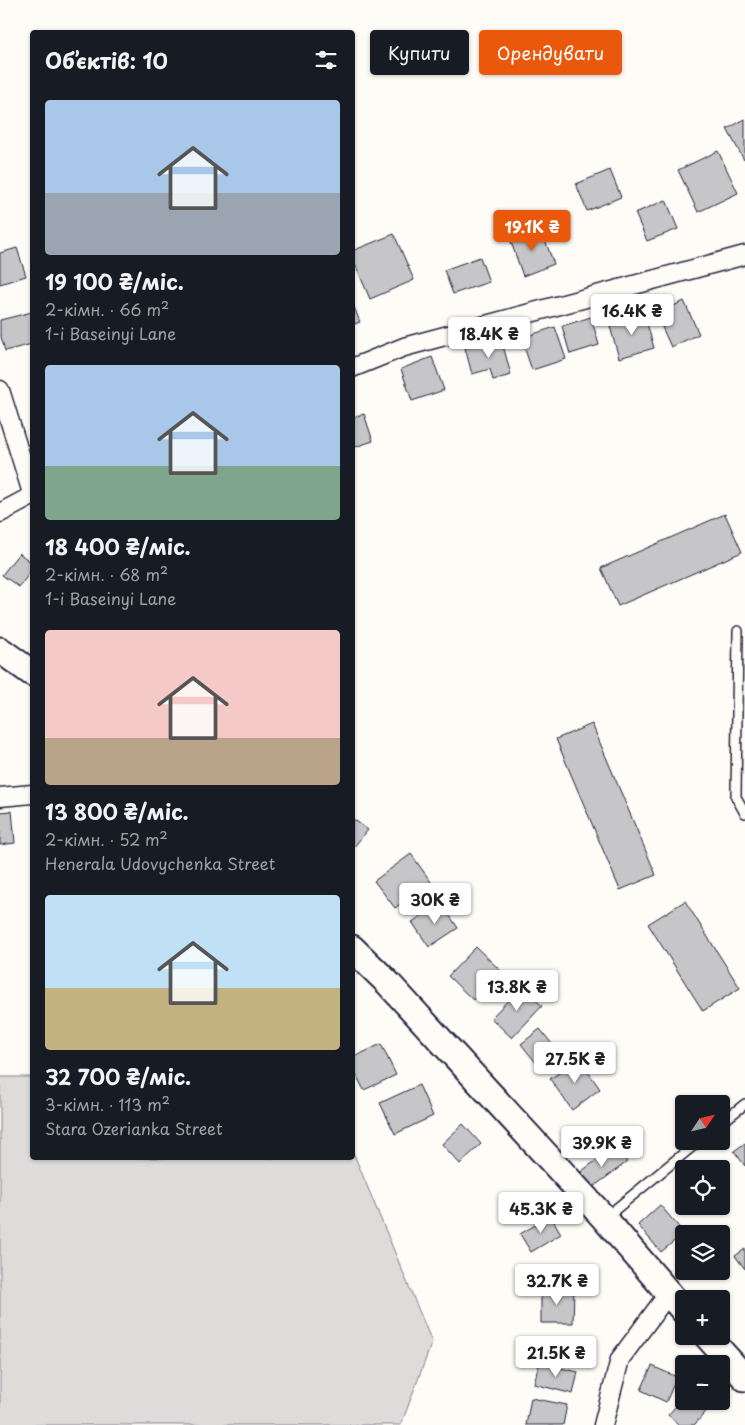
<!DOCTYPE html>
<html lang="uk">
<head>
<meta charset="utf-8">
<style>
  body { margin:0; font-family:"Playpen Sans",sans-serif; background:#20242c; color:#f1f3f6; height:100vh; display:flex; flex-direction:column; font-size:19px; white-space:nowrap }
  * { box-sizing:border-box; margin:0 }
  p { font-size:16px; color:#9ea1a6 }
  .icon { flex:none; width:28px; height:28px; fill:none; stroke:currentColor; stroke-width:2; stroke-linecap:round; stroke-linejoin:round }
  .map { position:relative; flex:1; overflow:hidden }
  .sheet { position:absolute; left:30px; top:30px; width:325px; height:1130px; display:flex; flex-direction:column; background:#171b24; border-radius:5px; box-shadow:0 1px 4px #0004 }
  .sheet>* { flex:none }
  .guide { position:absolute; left:370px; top:30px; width:300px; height:45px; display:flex; gap:10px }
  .needle { width:32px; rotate:55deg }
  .tools { position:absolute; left:675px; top:1095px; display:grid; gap:10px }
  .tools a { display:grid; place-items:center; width:55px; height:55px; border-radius:5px; background:#171b24; box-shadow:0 1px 4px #0004; font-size:25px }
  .price { position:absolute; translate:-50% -42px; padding:0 11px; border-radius:5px; background:#fff; color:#222; font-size:16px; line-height:32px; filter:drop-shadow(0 1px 2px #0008) }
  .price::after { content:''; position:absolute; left:50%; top:30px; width:15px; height:11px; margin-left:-8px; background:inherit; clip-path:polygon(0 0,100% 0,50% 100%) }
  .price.on { background:#ea580c; color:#fff }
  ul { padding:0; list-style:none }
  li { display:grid; align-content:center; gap:10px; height:265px; padding:0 15px }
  li span { display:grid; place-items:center; height:155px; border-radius:5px; color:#555 }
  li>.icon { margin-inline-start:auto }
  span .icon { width:90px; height:90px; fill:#fffc; stroke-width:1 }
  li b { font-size:21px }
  h2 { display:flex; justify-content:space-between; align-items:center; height:60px; padding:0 15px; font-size:21px }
  .chip { padding:0 18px; border-radius:5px; background:#171b24; box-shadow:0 1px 4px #0004; font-size:18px; line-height:45px }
  .chip.on { background:#ea580c; color:#fff }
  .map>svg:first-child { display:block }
</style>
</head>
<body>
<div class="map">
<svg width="745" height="1425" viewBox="0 0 745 1425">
  <rect width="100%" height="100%" fill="#fdfcf7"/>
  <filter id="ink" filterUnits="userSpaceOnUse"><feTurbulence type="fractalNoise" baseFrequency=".02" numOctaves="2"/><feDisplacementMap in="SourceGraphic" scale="10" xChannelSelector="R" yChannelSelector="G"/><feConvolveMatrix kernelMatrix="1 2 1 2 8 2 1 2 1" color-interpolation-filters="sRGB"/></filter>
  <g filter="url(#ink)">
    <path fill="#dddcdb" stroke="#807f8b" d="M0 1077H32V1158H352L353 1152 432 1342 401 1425H0Z"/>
    <g fill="#c6c6c8" stroke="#22223b">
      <path d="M745 119V159L744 160 727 129Z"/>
      <path d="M718 151 738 193 698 212 678 170Z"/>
      <path d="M610 170 621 197 587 211 576 184Z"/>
      <path d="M666 200 678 229 647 241 635 213Z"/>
      <path d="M540 227 554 264 523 276 510 239Z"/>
      <path d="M394 234 414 280 370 299 352 257V251Z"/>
      <path d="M17 248 26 276 0 284V253Z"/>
      <path d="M480 257 489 282 453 294 444 270Z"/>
      <path d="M684 301 699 334 671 347 656 314Z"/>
      <path d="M352 302 360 322 352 325Z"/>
      <path d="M32 312V344L5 351 0 333V320Z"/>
      <path d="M644 313 654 348 619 358 609 323Z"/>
      <path d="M591 317 599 345 570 354 562 326Z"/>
      <path d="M555 327 566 359 532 370 521 338Z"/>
      <path d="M501 338 511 375 493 380 490 369 472 374 465 348Z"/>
      <path d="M432 357 444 390 412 401 401 369Z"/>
      <path d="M364 414 373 441 352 448V418Z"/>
      <path d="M725 514 742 552 618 606 601 568Z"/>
      <path d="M19 553 32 563V570L19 587 2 575Z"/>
      <path d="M592 724 656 875 620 890 556 739Z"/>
      <path d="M12 811 15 843 0 845V812Z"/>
      <path d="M352 818 368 830 352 849Z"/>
      <path d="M411 854 431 882 395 908 374 881Z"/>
      <path d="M685 901 740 988 703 1011 648 924Z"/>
      <path d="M441 903 458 928 429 947 412 922Z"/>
      <path d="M476 947 501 971 473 1000 448 976Z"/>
      <path d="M522 986 542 1006 512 1038 491 1018Z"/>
      <path d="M540 1029 560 1054 541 1069 521 1044Z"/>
      <path d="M381 1044 396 1075 364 1090 352 1067V1058Z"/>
      <path d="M579 1059 600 1089 572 1110 550 1079Z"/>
      <path d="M419 1085 433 1116 395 1134 380 1103Z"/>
      <path d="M463 1124 481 1144 460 1164 442 1144Z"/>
      <path d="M745 1143V1166L734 1151Z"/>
      <path d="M615 1146 627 1162 589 1190 578 1174Z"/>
      <path d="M660 1205 684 1233 661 1252 638 1225Z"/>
      <path d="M551 1216 561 1234 531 1252 520 1234Z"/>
      <path d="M745 1249V1269L735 1256Z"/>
      <path d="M541 1290H574L573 1323H541Z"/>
      <path d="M539 1363 578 1372 573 1394 534 1384Z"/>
      <path d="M652 1366 677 1377 666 1402 641 1390Z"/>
      <path d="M684 1397V1401H708L712 1405 694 1425H679L668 1415Z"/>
      <path d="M531 1398 567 1405 563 1425H526Z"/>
    </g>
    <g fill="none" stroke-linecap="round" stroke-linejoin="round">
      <g stroke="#22223b" stroke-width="12">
        <g id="service">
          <path d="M738 631 736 797 745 813"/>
          <path d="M721 1123 745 1104"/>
          <path d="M606 1217 699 1141"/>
        </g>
      </g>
      <g stroke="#22223b" stroke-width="21">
        <g id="minor">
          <path d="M352 368 404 347 745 255"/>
          <path d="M0 390 32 493"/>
          <path d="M0 513 32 496"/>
          <path d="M0 797 32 794"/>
          <path d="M603 1425 620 1359 668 1294"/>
        </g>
      </g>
      <g stroke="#22223b" stroke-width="29">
        <g id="secondary">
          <path d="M0 650 32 673"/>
          <path d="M352 948 387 982 604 1218 684 1311"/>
          <path d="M707 1336 745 1378"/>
        </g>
      </g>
      <use href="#service" stroke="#fdfcf7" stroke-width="9"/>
      <use href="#minor" stroke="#fdfcf7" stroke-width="18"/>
      <use href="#secondary" stroke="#fdfcf7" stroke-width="25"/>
    </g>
  </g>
</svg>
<div class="tools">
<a><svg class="needle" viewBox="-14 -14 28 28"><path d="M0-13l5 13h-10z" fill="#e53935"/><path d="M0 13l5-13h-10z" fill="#9ea1a6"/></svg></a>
<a><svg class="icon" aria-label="locate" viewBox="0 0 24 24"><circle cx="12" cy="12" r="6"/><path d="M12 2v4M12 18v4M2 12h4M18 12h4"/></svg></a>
<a><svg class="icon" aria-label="layers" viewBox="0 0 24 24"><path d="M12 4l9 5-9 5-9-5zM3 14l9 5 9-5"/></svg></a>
<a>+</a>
<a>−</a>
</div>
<b class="price on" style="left:532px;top:252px">19.1K ₴</b>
<b class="price" style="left:632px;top:336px">16.4K ₴</b>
<b class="price" style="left:489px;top:359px">18.4K ₴</b>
<b class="price" style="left:435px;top:925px">30K ₴</b>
<b class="price" style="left:517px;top:1012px">13.8K ₴</b>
<b class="price" style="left:575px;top:1084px">27.5K ₴</b>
<b class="price" style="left:602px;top:1168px">39.9K ₴</b>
<b class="price" style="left:541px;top:1234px">45.3K ₴</b>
<b class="price" style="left:557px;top:1306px">32.7K ₴</b>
<b class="price" style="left:556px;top:1378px">21.5K ₴</b>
<div class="guide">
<a class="chip">Купити</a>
<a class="chip on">Орендувати</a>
</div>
<section class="sheet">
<h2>Об’єктів: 10<svg class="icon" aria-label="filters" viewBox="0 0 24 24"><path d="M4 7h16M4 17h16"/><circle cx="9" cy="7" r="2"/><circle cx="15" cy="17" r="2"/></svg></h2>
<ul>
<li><span style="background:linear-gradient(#a9c7e8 60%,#9aa5b1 0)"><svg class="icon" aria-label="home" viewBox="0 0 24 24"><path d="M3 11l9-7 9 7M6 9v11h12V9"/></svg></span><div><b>19 100 ₴/міс.</b><p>2-кімн. · 66 m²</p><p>1-i Baseinyi Lane</p></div></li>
<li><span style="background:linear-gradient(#a9c7e8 65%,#7fa58c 0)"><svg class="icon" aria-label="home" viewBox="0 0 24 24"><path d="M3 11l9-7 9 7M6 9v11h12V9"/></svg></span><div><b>18 400 ₴/міс.</b><p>2-кімн. · 68 m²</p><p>1-i Baseinyi Lane</p></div></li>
<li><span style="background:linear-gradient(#f6c9c9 70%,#b9a48a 0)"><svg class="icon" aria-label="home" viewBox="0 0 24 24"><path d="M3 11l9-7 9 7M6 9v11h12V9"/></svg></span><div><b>13 800 ₴/міс.</b><p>2-кімн. · 52 m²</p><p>Henerala Udovychenka Street</p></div></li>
<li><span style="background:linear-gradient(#bfe0f5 60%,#c2b280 0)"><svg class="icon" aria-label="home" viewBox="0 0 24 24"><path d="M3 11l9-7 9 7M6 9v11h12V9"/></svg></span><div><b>32 700 ₴/міс.</b><p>3-кімн. · 113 m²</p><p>Stara Ozerianka Street</p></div></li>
</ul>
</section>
</div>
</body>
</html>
